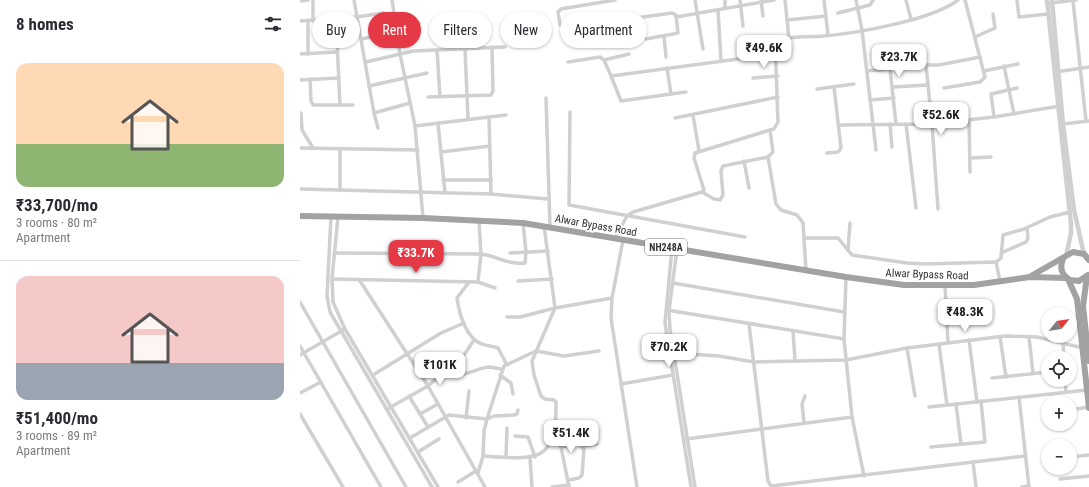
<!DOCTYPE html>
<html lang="en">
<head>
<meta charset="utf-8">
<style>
  body { margin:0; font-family:"Roboto Condensed",sans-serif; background:#f2f2f3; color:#2b2b33; height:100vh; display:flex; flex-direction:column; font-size:15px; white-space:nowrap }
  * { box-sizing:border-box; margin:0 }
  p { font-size:13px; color:#7c7c81 }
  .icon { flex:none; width:22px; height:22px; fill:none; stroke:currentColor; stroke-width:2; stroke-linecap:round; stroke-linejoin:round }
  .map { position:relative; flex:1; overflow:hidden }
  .panel { display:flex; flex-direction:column; background:#fff; width:300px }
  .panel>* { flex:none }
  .guide { position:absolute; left:12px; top:12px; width:380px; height:36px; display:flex; gap:8px }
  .needle { width:26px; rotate:60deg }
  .buttons { position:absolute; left:741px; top:307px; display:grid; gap:8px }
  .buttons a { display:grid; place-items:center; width:36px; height:36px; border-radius:50%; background:#fff; box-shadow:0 1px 3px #0004; font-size:20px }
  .price { position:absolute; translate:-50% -34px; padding:0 9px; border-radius:8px; background:#fff; color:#222; font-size:13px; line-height:26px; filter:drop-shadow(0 1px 2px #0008) }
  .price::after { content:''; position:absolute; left:50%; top:24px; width:12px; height:9px; margin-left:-6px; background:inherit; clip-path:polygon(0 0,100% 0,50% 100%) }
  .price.active { background:#e63946; color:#fff }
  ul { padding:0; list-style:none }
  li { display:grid; align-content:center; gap:8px; height:212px; padding:0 16px }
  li+li { border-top:1px solid #e1e1e2 }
  li span { display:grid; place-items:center; height:124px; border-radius:12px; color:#555 }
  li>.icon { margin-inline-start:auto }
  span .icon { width:72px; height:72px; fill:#fffc; stroke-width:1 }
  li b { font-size:17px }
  h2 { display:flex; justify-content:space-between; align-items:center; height:48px; padding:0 16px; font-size:17px }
  .tag { padding:0 14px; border-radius:18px; background:#fff; box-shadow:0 1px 3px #0004; font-size:14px; line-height:36px }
  .tag.active { background:#e63946; color:#fff }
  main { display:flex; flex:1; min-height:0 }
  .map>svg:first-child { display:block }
</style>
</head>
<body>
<main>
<section class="panel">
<h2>8 homes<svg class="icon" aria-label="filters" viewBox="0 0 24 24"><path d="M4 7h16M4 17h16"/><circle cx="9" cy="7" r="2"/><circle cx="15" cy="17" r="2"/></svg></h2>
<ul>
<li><span style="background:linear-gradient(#ffd9b3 65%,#8fb573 0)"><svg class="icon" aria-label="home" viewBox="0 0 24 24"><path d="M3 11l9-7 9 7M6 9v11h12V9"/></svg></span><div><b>₹33,700/mo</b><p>3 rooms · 80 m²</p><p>Apartment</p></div></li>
<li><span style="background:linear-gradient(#f6c9c9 70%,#9aa5b1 0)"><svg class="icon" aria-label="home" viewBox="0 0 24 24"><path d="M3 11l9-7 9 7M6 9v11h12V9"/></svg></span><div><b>₹51,400/mo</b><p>3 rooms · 89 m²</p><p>Apartment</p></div></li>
</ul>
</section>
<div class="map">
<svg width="789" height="487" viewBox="0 0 789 487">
  <rect width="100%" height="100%" fill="#fff"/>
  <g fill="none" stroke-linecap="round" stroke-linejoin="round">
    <g stroke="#d0d0d0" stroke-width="3.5">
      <path d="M13 0V21"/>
      <path d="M54 0 74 113 110 103"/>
      <path d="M92 0 100 54 115 126 123 218"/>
      <path d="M315 0 261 9 258 12 260 25 265 28 372 13 376 15 378 33 346 39"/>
      <path d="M395 0 403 49"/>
      <path d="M425 0V8"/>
      <path d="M440 0 443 26"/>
      <path d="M461 0 463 16"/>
      <path d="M485 0 489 39"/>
      <path d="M524 0 528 35"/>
      <path d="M556 0 562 30 576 150"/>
      <path d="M606 0 611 19"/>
      <path d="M717 0 719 17 748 14"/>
      <path d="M0 1 8 0"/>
      <path d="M773 1 786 121"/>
      <path d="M750 3 776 0"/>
      <path d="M418 10 421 61"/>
      <path d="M538 13 570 5 573 0"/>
      <path d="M376 17 474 0"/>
      <path d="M36 19 40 105"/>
      <path d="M487 20 526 16"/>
      <path d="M0 21 57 17 83 13"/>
      <path d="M96 27 119 23"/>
      <path d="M364 36 366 57"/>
      <path d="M675 37 695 28 693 14"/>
      <path d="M61 39 83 35"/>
      <path d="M165 49 168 119"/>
      <path d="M137 50 140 97"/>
      <path d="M0 54 37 52"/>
      <path d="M8 54V21"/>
      <path d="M304 60 329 54"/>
      <path d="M66 62 113 51 205 47"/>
      <path d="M268 62 300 57 304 60 311 76 476 54"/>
      <path d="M704 66 714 114"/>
      <path d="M567 71 590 69 596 124"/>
      <path d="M684 71 718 64"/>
      <path d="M756 72 789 67"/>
      <path d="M311 76 321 101 371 94 367 68"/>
      <path d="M453 78 478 76"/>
      <path d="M10 79 11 101 13 105H53"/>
      <path d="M0 80 39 78"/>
      <path d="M69 86 127 73"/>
      <path d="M593 87 628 85"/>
      <path d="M644 88 680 82 685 77 665 0"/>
      <path d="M517 89 554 84"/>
      <path d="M371 94 386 92"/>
      <path d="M128 97 191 95 193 91 192 47"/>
      <path d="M246 98 250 227"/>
      <path d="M570 100 594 98"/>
      <path d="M270 112 269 205 445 237"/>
      <path d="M1 113 2 130 13 148"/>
      <path d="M74 113 78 128"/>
      <path d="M393 115 399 151"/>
      <path d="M189 117 191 194"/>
      <path d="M694 117 691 94 717 88"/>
      <path d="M375 118 478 97"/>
      <path d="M669 120 670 172"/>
      <path d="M138 123 145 193"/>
      <path d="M590 124 592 147"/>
      <path d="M606 124 616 208"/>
      <path d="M763 124 789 121"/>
      <path d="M539 125 632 124 694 117 760 106"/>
      <path d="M115 126 206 115"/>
      <path d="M0 148 118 150"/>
      <path d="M40 149V190"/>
      <path d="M141 152 190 146"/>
      <path d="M527 153 538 152 541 148 534 87"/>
      <path d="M670 158 691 157"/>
      <path d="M444 161 449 188"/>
      <path d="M143 180H191"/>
      <path d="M0 189 191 194 248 199"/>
      <path d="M402 192 414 199 420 200 423 195 421 171 423 166 468 157"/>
      <path d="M638 209 632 124 626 65H639L680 57"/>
      <path d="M31 217 27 296 30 312 132 487"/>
      <path d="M38 217 32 279 33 302 45 329 138 487"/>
      <path d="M315 238 327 216 333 212 402 192 404 190 394 158 395 153 470 130"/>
      <path d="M504 238H538L552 255 607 263 626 264 696 262 700 281"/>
      <path d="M323 240 312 298 311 318 337 487"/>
      <path d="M372 248 365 323 391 487"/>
      <path d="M377 249 369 311 370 329 395 487"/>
      <path d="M548 250 550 223"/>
      <path d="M34 253 181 254C197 256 208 265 225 263L226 252 223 223"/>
      <path d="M210 253 248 251"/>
      <path d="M701 253 726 242 728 238 727 228"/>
      <path d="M696 262 701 258 703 235 724 229 750 217 770 212"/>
      <path d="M506 270 503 223 497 215 481 210 476 204 468 157 473 152 470 130 474 129 478 122 475 41C486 36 511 37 524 36 558 33 632 20 658 0"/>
      <path d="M546 277 544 339 552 417 564 476"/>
      <path d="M32 279 178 282 195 288"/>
      <path d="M60 281 128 386 185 487"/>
      <path d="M218 281 252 279"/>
      <path d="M169 282 157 298C159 313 166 339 182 344 187 346 193 346 198 348L207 365"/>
      <path d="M178 282 181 254 179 220"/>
      <path d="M373 283 544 312"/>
      <path d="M645 286 648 343"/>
      <path d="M0 302 106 487"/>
      <path d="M367 310 544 339"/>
      <path d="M207 317H220L255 308 312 298"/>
      <path d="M449 324 468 481 471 486 725 456"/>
      <path d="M493 331 495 361"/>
      <path d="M700 337 706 377"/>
      <path d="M729 337 733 373"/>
      <path d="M669 340 677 402"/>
      <path d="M763 343 764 358"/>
      <path d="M639 344 647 405"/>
      <path d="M0 346 81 487"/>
      <path d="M607 348 615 396"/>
      <path d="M374 353 419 356 454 362 546 360 607 348 705 336 737 337 783 348"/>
      <path d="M0 355 43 330"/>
      <path d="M146 371C165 380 171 369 189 367 193 367 198 369 202 369"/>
      <path d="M73 375 141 333 164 323"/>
      <path d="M200 375 211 383 213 394"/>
      <path d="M692 378 748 372"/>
      <path d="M765 380 766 392"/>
      <path d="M321 384 373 375"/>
      <path d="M0 393 21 382"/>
      <path d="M109 396 128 427"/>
      <path d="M719 397 729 487"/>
      <path d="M656 404 661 444"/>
      <path d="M629 407 787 390"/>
      <path d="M89 408 128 386 164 355 174 340"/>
      <path d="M770 410 789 407"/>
      <path d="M0 414 43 487"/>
      <path d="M120 414 138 404"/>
      <path d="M166 418 169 391"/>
      <path d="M504 423 502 404 505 396"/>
      <path d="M215 436 228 437 235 457"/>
      <path d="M110 438 149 415 187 419 194 416 214 415 217 414 218 410"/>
      <path d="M386 439 552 417"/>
      <path d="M251 443 256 442 261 447 269 487"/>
      <path d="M283 446 297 444"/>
      <path d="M261 447 278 444 284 449 282 475 279 478 269 480"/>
      <path d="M631 447 685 442 681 401"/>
      <path d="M118 452 139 439"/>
      <path d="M183 456C235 459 257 465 256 402L254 400 245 399 241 396 234 375 232 361 255 308 244 226"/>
      <path d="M206 457 207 428"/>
      <path d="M770 457 789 455"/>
      <path d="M230 458 232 487"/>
      <path d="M673 462 676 487"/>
      <path d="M178 473 183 456 184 431 187 419 204 366 236 351 264 356 299 351"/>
      <path d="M760 479 789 476"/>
      <path d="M158 482 176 471"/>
      <path d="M252 487 269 485"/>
      <path d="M722 487 729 486"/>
    </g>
    <g stroke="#d0d0d0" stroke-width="4.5">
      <path d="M747 0 771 224V233L766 256"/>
      <path d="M752 0 763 124 774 210 784 254"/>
    </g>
    <g stroke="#a2a2a2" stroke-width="6">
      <path d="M0 216 123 218 223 223 546 277 604 285H674L730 277 766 278"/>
      <path d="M763 259C759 268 762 275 770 280L779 281 788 275"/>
      <path d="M731 276 773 252 784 254 789 260"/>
      <path d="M787 276 783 306 789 361"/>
      <path d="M768 279 777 299 789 408"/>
    </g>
  </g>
  <g text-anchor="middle" stroke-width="4" stroke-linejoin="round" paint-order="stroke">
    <rect fill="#fff" stroke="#707070" stroke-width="1" x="345" y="239" width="42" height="16" rx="3"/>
    <g font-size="10" font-weight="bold" fill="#333">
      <text x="366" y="251">NH248A</text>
    </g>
    <g font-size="11" fill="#333" stroke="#fff">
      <text transform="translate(296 225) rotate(10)" y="4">Alwar Bypass Road</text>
      <text transform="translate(627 274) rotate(2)" y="4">Alwar Bypass Road</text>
    </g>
  </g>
</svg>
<div class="buttons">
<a><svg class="needle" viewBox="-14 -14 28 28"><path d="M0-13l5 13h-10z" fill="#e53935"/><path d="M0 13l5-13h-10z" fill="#7c7c81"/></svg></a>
<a><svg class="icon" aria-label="locate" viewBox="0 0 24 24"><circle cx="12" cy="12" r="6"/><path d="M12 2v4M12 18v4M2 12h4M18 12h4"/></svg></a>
<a>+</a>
<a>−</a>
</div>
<b class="price" style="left:464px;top:69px">₹49.6K</b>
<b class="price" style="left:599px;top:78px">₹23.7K</b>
<b class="price" style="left:641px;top:136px">₹52.6K</b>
<b class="price active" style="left:116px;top:274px">₹33.7K</b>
<b class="price" style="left:665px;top:333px">₹48.3K</b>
<b class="price" style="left:369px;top:368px">₹70.2K</b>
<b class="price" style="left:140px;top:386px">₹101K</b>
<b class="price" style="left:271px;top:454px">₹51.4K</b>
<div class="guide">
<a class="tag">Buy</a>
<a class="tag active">Rent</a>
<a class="tag">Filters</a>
<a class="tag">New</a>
<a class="tag">Apartment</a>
</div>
</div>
</main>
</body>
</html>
